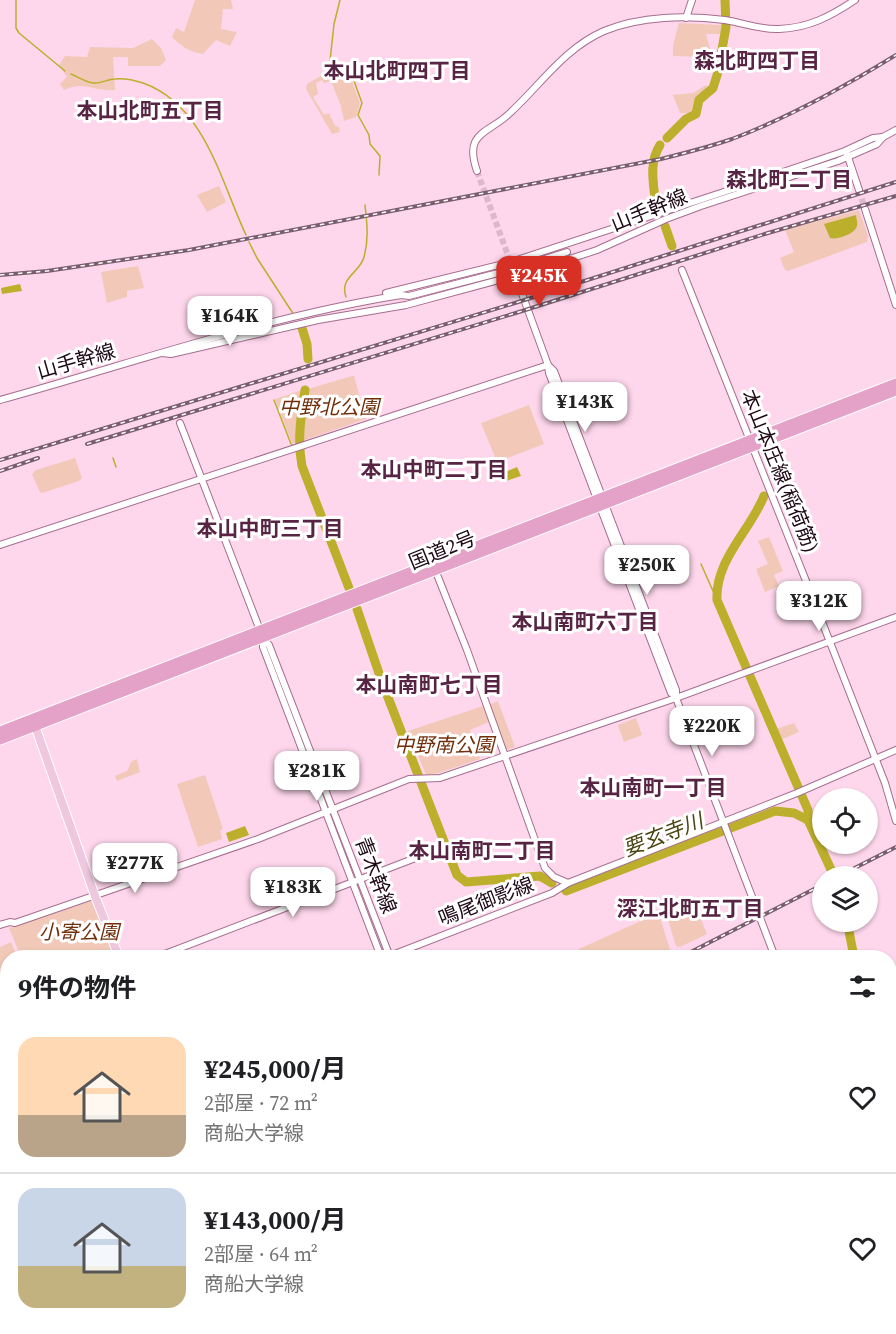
<!DOCTYPE html>
<html lang="ja">
<head>
<meta charset="utf-8">
<style>
  body { margin:0; font-family:"Source Serif 4","Noto Sans JP",serif; background:#f6f6f6; color:#202124; height:100vh; display:flex; flex-direction:column; font-size:22px; white-space:nowrap }
  * { box-sizing:border-box; margin:0 }
  p { font-size:20px; color:#757577 }
  .icon { flex:none; width:33px; height:33px; fill:none; stroke:currentColor; stroke-width:2; stroke-linecap:round; stroke-linejoin:round }
  .map { position:relative; flex:1; overflow:hidden }
  .sheet { position:absolute; left:0px; top:950px; width:897px; height:386px; display:flex; flex-direction:column; background:#fff; border-radius:24px 24px 0 0; box-shadow:0 2px 4px #0004 }
  .sheet>* { flex:none }
  .controls { position:absolute; left:812px; top:788px; display:grid; gap:12px }
  .controls a { display:grid; place-items:center; width:66px; height:66px; border-radius:50%; background:#fff; box-shadow:0 2px 4px #0004; font-size:30px }
  .price { position:absolute; translate:-50% -51px; padding:0 14px; border-radius:12px; background:#fff; color:#222; font-size:20px; line-height:39px; filter:drop-shadow(0 2px 3px #0008) }
  .price::after { content:''; position:absolute; left:50%; top:36px; width:18px; height:14px; margin-left:-9px; background:inherit; clip-path:polygon(0 0,100% 0,50% 100%) }
  .price.on { background:#d93025; color:#fff }
  ul { padding:0; list-style:none }
  li { display:flex; align-items:center; gap:18px; height:150px; padding:0 18px }
  li+li { border-top:2px solid #e0e0e0 }
  li span { display:grid; place-items:center; flex:none; width:168px; height:120px; border-radius:18px; color:#555 }
  li>.icon { margin-inline-start:auto }
  span .icon { width:72px; height:72px; fill:#fffc; stroke-width:1 }
  li b { font-size:26px }
  h2 { display:flex; justify-content:space-between; align-items:center; height:72px; padding:0 18px; font-size:26px }
  .map>svg:first-child { display:block }
</style>
</head>
<body>
<div class="map">
<svg width="896" height="1334" viewBox="0 0 896 1334">
  <rect width="100%" height="100%" fill="#fed7ec"/>
  <g fill="#f2c9b8">
    <path d="M195 0H231L233 9H223L221 29 237 32 230 46 216 40 203 54C189 52 181 46 172 37L176 28 184 32Z"/>
    <path d="M679 23 722 25 721 34H706L710 49 703 57 673 56V45Z"/>
    <path d="M152 39 161 48 166 60 160 66H128V57H113L115 90C94 92 84 80 64 90L60 84 67 77 59 65 65 56 87 57 90 47 133 48Z"/>
    <path d="M328 64 342 66 348 71 360 103 356 117 344 121 341 106 331 81 324 83 322 80 316 83 318 94 313 97 324 115 329 113 335 126 339 127 340 132 332 134 306 89 307 84 324 74Z"/>
    <path d="M706 85 709 89 694 102V110L691 113H680L673 95 693 93Z"/>
    <path d="M219 186 226 202 207 212 197 195Z"/>
    <path d="M859 210 868 236 867 242 788 271 785 270 780 258 794 252 785 230Z"/>
    <path d="M138 266 144 288 127 291V297L107 303 101 272Z"/>
    <path d="M352 376H354L366 419 302 441V428L308 389Z"/>
    <path d="M303 390 297 443H292L275 399Z"/>
    <path d="M529 405 544 444 497 462 481 423Z"/>
    <path d="M75 458 82 478 79 481 42 493 40 492 32 474 36 470Z"/>
    <path d="M769 537 783 571 774 575 779 586 765 592 756 569 768 564 758 541Z"/>
    <path d="M498 701 515 747 506 750 489 705Z"/>
    <path d="M483 706 489 722 470 730 480 759 427 777 408 731Z"/>
    <path d="M636 718 642 735 624 742 618 725Z"/>
    <path d="M794 723 799 732 780 740 776 729Z"/>
    <path d="M137 759 140 772 117 781 115 776 127 771 132 761Z"/>
    <path d="M205 775 223 829 220 830 222 839 198 847 177 784Z"/>
    <path d="M293 882 299 899 287 904 284 902 279 888Z"/>
    <path d="M692 898 707 934 680 947 676 946 665 910Z"/>
    <path d="M92 901 94 902 116 957H21L9 928Z"/>
    <path d="M656 914H659L671 953 663 957H579V949Z"/>
    <path d="M11 942 17 957H8L7 998 0 1000V947Z"/>
    <path d="M896 1157V1255L890 1258V1160Z"/>
  </g>
  <g fill="#bbaf2b">
    <path d="M856 215C856 217 858 224 857 226 855 234 837 240 830 238L824 224Z"/>
    <path d="M20 284 22 291 2 294 1 288Z"/>
    <path d="M517 467 521 476 506 481 503 473Z"/>
    <path d="M245 826 249 835 229 842 226 833Z"/>
    <path d="M892 1032 896 1036V1063L890 1052V1034Z"/>
    <path d="M896 1268V1320L890 1323V1271Z"/>
  </g>
  <g fill="none" stroke-linecap="round" stroke-linejoin="round">
    <g stroke="#bbaf2b" stroke-width="1.5">
      <path d="M16 0V28L19 33 65 71"/>
      <path d="M340 0 334 24 330 61 347 65 349 67 362 103 358 115 369 135 370 144 380 156 379 175"/>
      <path d="M71 74C78 77 86 82 93 83 101 84 107 79 115 79 124 78 134 80 143 83 205 105 221 182 246 235"/>
      <path d="M249 242 257 258 294 315"/>
      <path d="M346 297C339 277 360 273 364 257 369 239 367 223 365 205"/>
      <path d="M274 400 291 444 294 446"/>
      <path d="M113 458 116 467"/>
      <path d="M701 564 717 600"/>
    </g>
    <g stroke="#bbaf2b" stroke-width="9">
      <path d="M667 138 686 119 696 114 699 100 713 88 718 72 726 27 725 0"/>
      <path d="M656 207C654 185 648 164 660 145"/>
      <path d="M665 226 672 246"/>
      <path d="M302 328 307 344 308 359"/>
      <path d="M305 390C301 416 297 440 302 466L349 588"/>
      <path d="M764 496C750 531 715 560 717 600L808 810V820L834 876"/>
      <path d="M357 609 382 682 457 875 466 882 540 876 552 883"/>
      <path d="M566 891 775 811 794 813 808 820"/>
      <path d="M847 921 854 957"/>
    </g>
    <g stroke="#dcb8cc" stroke-width="6" stroke-dasharray="6 3" stroke-linecap="butt">
      <path d="M477 171 513 269"/>
      <path d="M859 190 865 209"/>
    </g>
    <g stroke="#a76d8f" stroke-width="8">
      <g id="minor">
        <path d="M686 18 692 0"/>
        <path d="M847 154 859 190"/>
        <path d="M477 171C463 131 489 134 511 112 541 84 565 48 604 31 640 16 687 15 725 20 744 23 760 30 779 29 809 28 831 16 855 0"/>
        <path d="M865 209 896 305"/>
        <path d="M513 269 548 365 554 371 676 690V698L775 957"/>
        <path d="M682 270 810 591 885 783 896 821"/>
        <path d="M386 293 511 262 748 184 845 151 873 138 883 137"/>
        <path d="M162 353 171 354 318 320 406 305 536 270 597 250 666 219 701 206 838 161 877 144 883 137 896 130"/>
        <path d="M548 366 549 373 671 693 676 697"/>
        <path d="M0 400C133 363 264 317 401 295L409 296 513 269 567 252"/>
        <path d="M180 423 263 638 269 645 390 957"/>
        <path d="M0 545 548 365"/>
        <path d="M436 572 467 650 545 868 554 877 568 883"/>
        <path d="M263 638V647L381 957"/>
        <path d="M0 925 10 922 15 923 258 839 409 779 440 778 676 698 896 617"/>
        <path d="M157 957 439 849 444 850"/>
        <path d="M387 957 552 893 568 883 797 793 896 750"/>
        <path d="M0 1017 8 1014"/>
        <path d="M0 1104 8 1101"/>
        <path d="M0 1133 8 1153"/>
        <path d="M0 1293 8 1291"/>
        <path d="M76 1328 78 1333"/>
        <path d="M497 1328 500 1334"/>
      </g>
    </g>
    <g stroke="#fff" stroke-width="10">
      <g id="major">
        <path d="M34 723 95 896 119 957"/>
        <path d="M257 1328 259 1334"/>
      </g>
    </g>
    <g stroke="#fff" stroke-width="11">
      <g id="highway">
        <path d="M0 731 896 383"/>
        <path d="M0 740 896 391"/>
        <path d="M890 1006 896 1002"/>
        <path d="M890 1014 896 1011"/>
        <path d="M359 1334 369 1328"/>
        <path d="M390 1334 401 1328"/>
      </g>
    </g>
    <use href="#minor" stroke="#fff" stroke-width="6"/>
    <use href="#major" stroke="#efc7de" stroke-width="8"/>
    <use href="#highway" stroke="#e5a2c8" stroke-width="9"/>
    <g stroke="#7a5d6e" stroke-width="4">
      <g id="rail">
        <path d="M0 275 47 271 189 250 661 159C685 153 709 147 732 139 790 117 844 87 896 55"/>
        <path d="M87 444 519 312 768 233 896 196"/>
        <path d="M0 460 515 303 896 182"/>
        <path d="M0 471 38 458"/>
        <path d="M839 876 896 847"/>
        <path d="M681 957 822 885"/>
        <path d="M112 1334 120 1328"/>
      </g>
    </g>
    <use href="#rail" stroke="#fff" stroke-width="1.5" stroke-dasharray="4.5" stroke-linecap="butt"/>
  </g>
  <g text-anchor="middle" stroke-width="6" stroke-linejoin="round" paint-order="stroke">
    <g font-size="20" fill="#1e0816" stroke="#fff">
      <text transform="translate(649 210) rotate(-22)" y="7">山手幹線</text>
      <text transform="translate(76 361) rotate(-16)" y="7">山手幹線</text>
      <text transform="translate(780 471) rotate(68)" y="7">本山本庄線(稲荷筋)</text>
      <text transform="translate(442 550) rotate(-22)" y="7">国道2号</text>
      <text transform="translate(376 875) rotate(69)" y="7">青木幹線</text>
      <text transform="translate(486 901) rotate(-21)" y="7">鳴尾御影線</text>
    </g>
    <g font-size="20" font-style="italic" fill="#712f0c" stroke="#fff">
      <text x="329" y="414">中野北公園</text>
      <text x="444" y="752">中野南公園</text>
      <text x="79" y="939">小寄公園</text>
    </g>
    <g font-size="21" font-weight="bold" fill="#572444" stroke="#fff">
      <text x="757" y="68">森北町四丁目</text>
      <text x="397" y="78">本山北町四丁目</text>
      <text x="150" y="118">本山北町五丁目</text>
      <text x="789" y="187">森北町二丁目</text>
      <text x="434" y="477">本山中町二丁目</text>
      <text x="270" y="536">本山中町三丁目</text>
      <text x="585" y="629">本山南町六丁目</text>
      <text x="429" y="692">本山南町七丁目</text>
      <text x="653" y="795">本山南町一丁目</text>
      <text x="482" y="858">本山南町二丁目</text>
      <text x="690" y="916">深江北町五丁目</text>
    </g>
    <g font-size="21" font-style="italic" fill="#4b4614" stroke="#fff">
      <text transform="translate(663 835) rotate(-21)" y="7">要玄寺川</text>
    </g>
  </g>
</svg>
<div class="controls">
<a><svg class="icon" aria-label="locate" viewBox="0 0 24 24"><circle cx="12" cy="12" r="6"/><path d="M12 2v4M12 18v4M2 12h4M18 12h4"/></svg></a>
<a><svg class="icon" aria-label="layers" viewBox="0 0 24 24"><path d="M12 4l9 5-9 5-9-5zM3 14l9 5 9-5"/></svg></a>
</div>
<b class="price on" style="left:539px;top:307px">¥245K</b>
<b class="price" style="left:230px;top:347px">¥164K</b>
<b class="price" style="left:585px;top:433px">¥143K</b>
<b class="price" style="left:647px;top:596px">¥250K</b>
<b class="price" style="left:819px;top:632px">¥312K</b>
<b class="price" style="left:712px;top:757px">¥220K</b>
<b class="price" style="left:317px;top:802px">¥281K</b>
<b class="price" style="left:135px;top:894px">¥277K</b>
<b class="price" style="left:293px;top:918px">¥183K</b>
<section class="sheet">
<h2>9件の物件<svg class="icon" aria-label="filters" viewBox="0 0 24 24"><path d="M4 7h16M4 17h16"/><circle cx="9" cy="7" r="2"/><circle cx="15" cy="17" r="2"/></svg></h2>
<ul>
<li><span style="background:linear-gradient(#ffd9b3 65%,#b9a48a 0)"><svg class="icon" aria-label="home" viewBox="0 0 24 24"><path d="M3 11l9-7 9 7M6 9v11h12V9"/></svg></span><div><b>¥245,000/月</b><p>2部屋 · 72 m²</p><p>商船大学線</p></div><svg class="icon" aria-label="heart" viewBox="0 0 24 24"><path d="M12 20l-8-8c-3-5 5-10 8-4 3-6 11-1 8 4z"/></svg></li>
<li><span style="background:linear-gradient(#c9d6e8 65%,#c2b280 0)"><svg class="icon" aria-label="home" viewBox="0 0 24 24"><path d="M3 11l9-7 9 7M6 9v11h12V9"/></svg></span><div><b>¥143,000/月</b><p>2部屋 · 64 m²</p><p>商船大学線</p></div><svg class="icon" aria-label="heart" viewBox="0 0 24 24"><path d="M12 20l-8-8c-3-5 5-10 8-4 3-6 11-1 8 4z"/></svg></li>
</ul>
</section>
</div>
</body>
</html>
